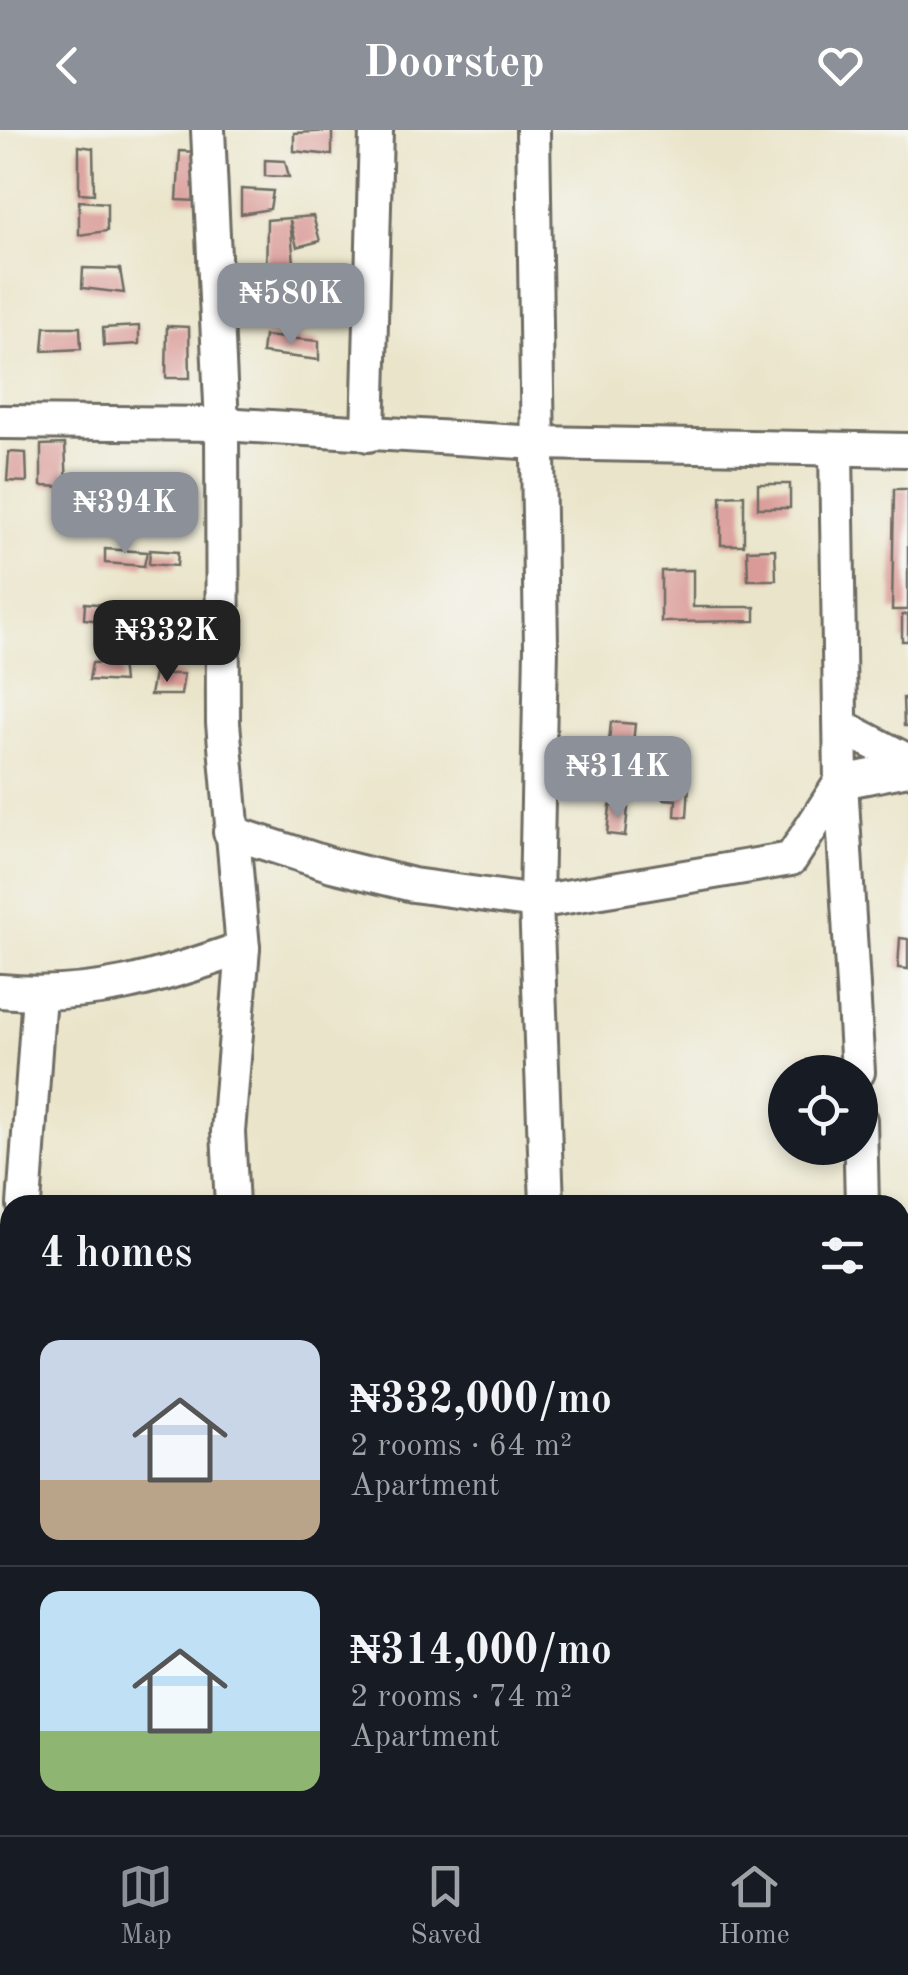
<!DOCTYPE html>
<html lang="en">
<head>
<meta charset="utf-8">
<style>
  body { margin:0; font-family:"Old Standard TT",serif; background:#20242c; color:#f1f3f6; height:100vh; display:flex; flex-direction:column; font-size:38px; white-space:nowrap }
  * { box-sizing:border-box; margin:0 }
  p { font-size:32px; color:#9ea1a6 }
  .icon { flex:none; width:55px; height:55px; fill:none; stroke:currentColor; stroke-width:2; stroke-linecap:round; stroke-linejoin:round }
  .map { position:relative; flex:1; overflow:hidden }
  .sheet { position:absolute; left:0px; top:1065px; width:910px; height:640px; display:flex; flex-direction:column; background:#171b24; border-radius:30px 30px 0 0; box-shadow:0 5px 15px #0003 }
  .sheet>* { flex:none }
  .buttons { position:absolute; left:768px; top:925px; display:grid; gap:20px }
  .buttons a { display:grid; place-items:center; width:110px; height:110px; border-radius:50%; background:#171b24; box-shadow:0 5px 15px #0003; font-size:50px }
  .price { position:absolute; translate:-50% -85px; padding:0 22px; border-radius:20px; background:#8c9099; color:#fff; font-size:32px; line-height:65px; filter:drop-shadow(0 2px 5px #0008) }
  .price::after { content:''; position:absolute; left:50%; top:60px; width:30px; height:22px; margin-left:-15px; background:inherit; clip-path:polygon(0 0,100% 0,50% 100%) }
  .price.selected { background:#222; color:#fff }
  ul { padding:0; list-style:none }
  li { display:flex; align-items:center; gap:30px; height:250px; padding:0 40px }
  li+li { border-top:2px solid #363941 }
  li span { display:grid; place-items:center; flex:none; width:280px; height:200px; border-radius:20px; color:#555 }
  li>.icon { margin-inline-start:auto }
  span .icon { width:120px; height:120px; fill:#fffc; stroke-width:1 }
  li b { font-size:42px }
  h2 { display:flex; justify-content:space-between; align-items:center; height:120px; padding:0 40px; font-size:42px }
  header { display:flex; justify-content:space-between; align-items:center; height:130px; padding:0 40px; background:#8c9099; color:#fff; font-size:45px; font-weight:800 }
  .dock { display:flex; justify-content:space-around; align-items:center; height:140px; border-top:2px solid #363941; background:#171b24; font-size:28px; color:#9ea1a6 }
  .dock a { display:grid; justify-items:center; gap:5px }
  .dock .selected { color:#8c9099 }
  .map>svg:first-child { display:block }
</style>
</head>
<body>
<header><svg class="icon" aria-label="back" viewBox="0 0 24 24"><path d="M15 5l-7 7 7 7"/></svg>Doorstep<svg class="icon" aria-label="heart" viewBox="0 0 24 24"><path d="M12 20l-8-8c-3-5 5-10 8-4 3-6 11-1 8 4z"/></svg></header>
<div class="map">
<svg width="908" height="1705" viewBox="0 0 908 1705">
  <rect width="100%" height="100%" fill="#f6f6f2"/>
  <filter id="ink" filterUnits="userSpaceOnUse"><feTurbulence type="fractalNoise" baseFrequency=".01" numOctaves="2"/><feDisplacementMap in="SourceGraphic" scale="20" xChannelSelector="R" yChannelSelector="G"/><feConvolveMatrix kernelMatrix="1 2 1 2 8 2 1 2 1" color-interpolation-filters="sRGB"/></filter>
  <filter id="wash" filterUnits="userSpaceOnUse"><feTurbulence type="fractalNoise" baseFrequency=".0048" numOctaves="4" result="noise"/><feDisplacementMap in="SourceGraphic" scale="40" xChannelSelector="R" yChannelSelector="G"/><feGaussianBlur stdDeviation="2.25" result="paint"/><feColorMatrix in="noise" values="0 0 0 0 0 0 0 0 0 0 0 0 0 0 0 0 0 1.4 0 .05"/><feComposite in="paint" operator="in"/></filter>
  <g filter="url(#wash)">
    <rect width="100%" height="100%" fill="#eae5ca"/>
    <g id="blocks">
      <g fill="#da9b98">
        <path d="M332 1V25L294 21V3Z"/>
        <path d="M79 16 93 18 94 64 79 63Z"/>
        <path d="M180 21 196 22V71L177 70Z"/>
        <path d="M265 30 285 31 289 47 265 46Z"/>
        <path d="M241 59 273 61 270 79 241 84Z"/>
        <path d="M79 71 107 73V101L79 105Z"/>
        <path d="M313 86 320 111 297 117 290 90 296 154H266L267 90Z"/>
        <path d="M83 138 120 139 124 163 82 158Z"/>
        <path d="M139 196V214L104 216 103 198Z"/>
        <path d="M167 196 189 197 190 248H166Z"/>
        <path d="M45 197H80L81 219 43 221Z"/>
        <path d="M264 206 319 211V230L262 223Z"/>
        <path d="M65 314 67 357 41 356V315Z"/>
        <path d="M9 322 26 323 27 352 7 351Z"/>
        <rect x="758" y="354" width="32" height="24"/>
        <path d="M894 359H908V480H892Z"/>
        <path d="M744 365V415H721V366Z"/>
        <path d="M126 366 140 368V379L125 380Z"/>
        <path d="M146 370H175L176 387 145 385Z"/>
        <path d="M105 419 147 422 144 436 105 433Z"/>
        <path d="M775 419 776 450H748L747 420Z"/>
        <path d="M150 420 178 422 177 436 149 434Z"/>
        <path d="M693 440V477H755V491L661 492V441Z"/>
        <path d="M85 473 118 476 117 493 84 489Z"/>
        <path d="M908 484V511H902V485Z"/>
        <path d="M121 532 123 552 89 550 92 533Z"/>
        <path d="M154 544H184L181 565H150Z"/>
        <path d="M903 568H908V596H904Z"/>
        <path d="M611 592 635 594 632 623 608 621Z"/>
        <path d="M665 653 689 655 687 687 675 686 676 670 664 669Z"/>
        <path d="M610 676 628 678 625 706 607 704Z"/>
        <path d="M900 808 908 809V839L898 838Z"/>
        <path d="M908 1226V1249L900 1250V1227Z"/>
        <path d="M0 1375 10 1377V1412L0 1410Z"/>
        <path d="M353 1695H380L378 1705H351Z"/>
      </g>
    </g>
  </g>
  <g filter="url(#ink)">
    <use href="#blocks" fill-opacity="0" stroke="#6e6c63" stroke-width="2.5"/>
    <g fill="none" stroke-linecap="round" stroke-linejoin="round">
      <g stroke="#6e6c63" stroke-width="38">
        <g id="minor">
          <path d="M208 0 222 294 223 593 243 818 228 1002 232 1075"/>
          <path d="M533 0 541 517 536 772 547 1075"/>
          <path d="M0 292 222 294 538 313 908 320"/>
          <path d="M368 305 376 0"/>
          <path d="M836 319 841 652 858 942"/>
          <path d="M841 596 908 631"/>
          <path d="M230 702 332 735 413 755 536 772 791 729 841 652 908 639"/>
          <path d="M0 861C92 869 158 848 243 818"/>
          <path d="M860 990 862 1075"/>
          <path d="M24 1075 39 864"/>
          <path d="M0 1155 10 1156"/>
          <path d="M900 1163H908"/>
          <path d="M0 1338 10 1341"/>
          <path d="M900 1562 908 1568"/>
          <path d="M900 1650 908 1649"/>
          <path d="M715 1695 732 1705"/>
        </g>
      </g>
      <use href="#minor" stroke="#fff" stroke-width="32"/>
    </g>
  </g>
</svg>
<div class="buttons">
<a><svg class="icon" aria-label="locate" viewBox="0 0 24 24"><circle cx="12" cy="12" r="6"/><path d="M12 2v4M12 18v4M2 12h4M18 12h4"/></svg></a>
</div>
<b class="price" style="left:291px;top:218px">₦580K</b>
<b class="price" style="left:125px;top:427px">₦394K</b>
<b class="price selected" style="left:167px;top:555px">₦332K</b>
<b class="price" style="left:618px;top:691px">₦314K</b>
<section class="sheet">
<h2>4 homes<svg class="icon" aria-label="filters" viewBox="0 0 24 24"><path d="M4 7h16M4 17h16"/><circle cx="9" cy="7" r="2"/><circle cx="15" cy="17" r="2"/></svg></h2>
<ul>
<li><span style="background:linear-gradient(#c9d6e8 70%,#b9a48a 0)"><svg class="icon" aria-label="home" viewBox="0 0 24 24"><path d="M3 11l9-7 9 7M6 9v11h12V9"/></svg></span><div><b>₦332,000/mo</b><p>2 rooms · 64 m²</p><p>Apartment</p></div></li>
<li><span style="background:linear-gradient(#bfe0f5 70%,#8fb573 0)"><svg class="icon" aria-label="home" viewBox="0 0 24 24"><path d="M3 11l9-7 9 7M6 9v11h12V9"/></svg></span><div><b>₦314,000/mo</b><p>2 rooms · 74 m²</p><p>Apartment</p></div></li>
</ul>
</section>
</div>
<nav class="dock">
<a class="selected"><svg class="icon" aria-label="map" viewBox="0 0 24 24"><path d="M3 6l6-2 6 2 6-2v14l-6 2-6-2-6 2zM9 4v14M15 6v14"/></svg>Map</a>
<a><svg class="icon" aria-label="saved" viewBox="0 0 24 24"><path d="M7 4h10v16l-5-4-5 4z"/></svg>Saved</a>
<a><svg class="icon" aria-label="home" viewBox="0 0 24 24"><path d="M3 11l9-7 9 7M6 9v11h12V9"/></svg>Home</a>
</nav>
</body>
</html>
